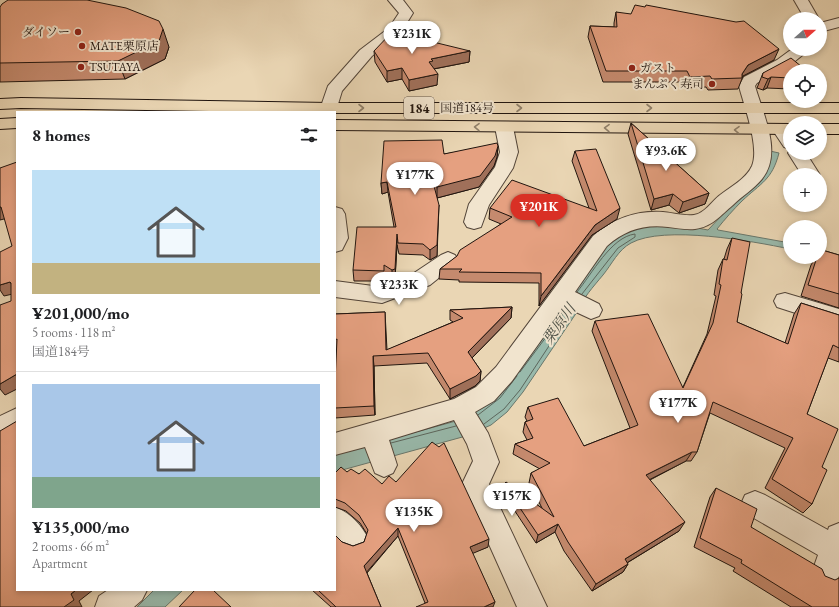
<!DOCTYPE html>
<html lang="en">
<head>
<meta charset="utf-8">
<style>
  body { margin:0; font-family:"EB Garamond","Noto Serif JP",serif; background:#f6f6f6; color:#202124; height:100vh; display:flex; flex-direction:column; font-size:15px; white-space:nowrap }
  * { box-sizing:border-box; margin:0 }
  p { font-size:13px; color:#757577 }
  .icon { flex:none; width:22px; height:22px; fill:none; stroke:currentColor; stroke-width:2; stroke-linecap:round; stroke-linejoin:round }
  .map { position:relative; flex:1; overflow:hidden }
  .details { position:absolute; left:16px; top:111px; width:320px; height:480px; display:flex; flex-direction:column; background:#fff; border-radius:0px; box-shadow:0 2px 6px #0003 }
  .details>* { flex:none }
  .needle { width:26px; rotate:69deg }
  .controls { position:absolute; left:783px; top:12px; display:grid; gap:8px }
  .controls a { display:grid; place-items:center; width:44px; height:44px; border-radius:50%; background:#fff; box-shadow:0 2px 6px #0003; font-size:20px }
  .price { position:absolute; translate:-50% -34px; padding:0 9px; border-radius:14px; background:#fff; color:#222; font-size:13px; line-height:26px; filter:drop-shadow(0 1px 2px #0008) }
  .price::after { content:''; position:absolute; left:50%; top:24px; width:12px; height:9px; margin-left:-6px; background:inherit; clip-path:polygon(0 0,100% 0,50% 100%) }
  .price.active { background:#d93025; color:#fff }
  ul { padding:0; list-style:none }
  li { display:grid; align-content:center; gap:8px; height:212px; padding:0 16px }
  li+li { border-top:1px solid #e0e0e0 }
  li span { display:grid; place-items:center; height:124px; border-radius:0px; color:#555 }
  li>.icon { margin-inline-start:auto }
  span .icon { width:72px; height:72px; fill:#fffc; stroke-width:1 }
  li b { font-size:17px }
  h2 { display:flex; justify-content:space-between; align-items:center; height:48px; padding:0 16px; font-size:17px }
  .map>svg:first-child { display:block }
</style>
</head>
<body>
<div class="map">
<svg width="839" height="607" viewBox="0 0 839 607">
  <rect width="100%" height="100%" fill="#ead6b4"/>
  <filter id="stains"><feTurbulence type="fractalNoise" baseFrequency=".005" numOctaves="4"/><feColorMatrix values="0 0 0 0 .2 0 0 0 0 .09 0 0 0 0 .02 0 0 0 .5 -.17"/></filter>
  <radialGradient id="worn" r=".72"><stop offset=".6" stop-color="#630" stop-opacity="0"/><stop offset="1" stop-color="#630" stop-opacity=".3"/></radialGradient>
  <g fill="#98b9ab" stroke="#68776c">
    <path d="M770 151 779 153C772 180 761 183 742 201 733 210 725 219 717 229L718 230 790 243V249C752 241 664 225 631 243 618 250 612 264 603 275 593 287 583 298 577 312L523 392 507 412 491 425 466 436 335 472V454L456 421 488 404 607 245C613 240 620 234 628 231 653 221 682 225 708 230L739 197Z"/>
    <path d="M154 590H183L165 607H137Z"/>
  </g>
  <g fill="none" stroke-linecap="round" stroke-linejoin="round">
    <g stroke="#5c665c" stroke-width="1">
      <path d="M577 292C592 274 611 237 635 234V237L618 248 582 294"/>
      <path d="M520 372 567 309"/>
      <path d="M478 415 500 398 517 376"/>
      <path d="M484 424 504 409 520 390 572 311"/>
      <path d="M391 443 456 426"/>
    </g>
    <g stroke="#524438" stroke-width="2">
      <g id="minor">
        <path d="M388 0H403L413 13 400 34 372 56 342 91 335 114V112H319L328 86 360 50 389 28 399 13Z"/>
        <path d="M794 0H808L819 19H805Z"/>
        <path d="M839 18V27L820 32V23Z"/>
        <path d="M792 49H810L789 66 757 83 755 86C763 114 783 153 762 179 754 189 742 196 733 205 721 215 712 227 695 229 686 230 677 228 668 227 644 224 625 230 607 246L575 292 599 304 602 310 599 316 591 319 565 307 512 381 494 401 475 412 488 433 499 462 489 484 547 607H517L462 484 473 461 467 444 454 420 389 440 397 465 393 473 384 477 375 473 365 447 335 455V433L454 399 476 387 496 367 593 236C612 219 637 210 663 212 673 213 684 216 694 215 704 214 712 201 720 195 730 187 746 179 752 166 760 147 744 106 739 86L744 77 777 60Z"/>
        <path d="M504 122 510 123 513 127 518 152 513 168 489 205 481 227 474 229 467 227 464 222 469 204 495 167 500 152 495 127 498 123Z"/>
        <path d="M781 124 787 125 790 129V149L784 147 772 129 775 125Z"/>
        <path d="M790 150V153H806L820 175V176L802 175 788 153Z"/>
        <path d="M335 207 342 209 345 214 348 238 342 250 335 252Z"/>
        <path d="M448 252 455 255 458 260 455 265 430 285 382 303 335 297V281L381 287 414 273 441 255Z"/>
        <path d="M785 293 839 309V327L777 307 774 301 777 295Z"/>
        <path d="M17 408V432L0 440V416Z"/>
        <path d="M755 491 765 495 828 530 829 527 839 523V576L836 582 826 586 816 582 812 572 818 555 745 513 741 504 745 495Z"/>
        <path d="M335 507C350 513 362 525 368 539L364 549 354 553 344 549 335 539Z"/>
        <path d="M108 590H147L142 600 134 607H95L99 596Z"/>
      </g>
    </g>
    <g stroke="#20140e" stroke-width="2">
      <g id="highway">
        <path d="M21 98 329 103H839V113H335L21 108 0 109V99Z"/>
        <path d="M17 118V128L0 129V119Z"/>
        <path d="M335 120 790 124V134L335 130Z"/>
        <rect x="820" y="124" width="19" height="10"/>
      </g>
    </g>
    <use href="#minor" fill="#f1e4ce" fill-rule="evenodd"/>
    <use href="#highway" fill="#ead6b4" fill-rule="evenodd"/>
  </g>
  <g fill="#c58a6e" stroke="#20140e">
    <path d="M0 7 169 47 165 59 125 79 0 82Z"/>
    <path d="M616 12 774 60 743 76 738 89 708 90 706 87 686 88 683 82H603L588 37 590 26 614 27V23Z"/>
    <path d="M374 51H470L469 62 434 69 437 85 409 91 402 79 387 82 375 62Z"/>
    <path d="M790 71V89L767 88 763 90 757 88 763 73Z"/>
    <path d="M631 123 709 193 705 204 679 213 669 205 651 210 628 134Z"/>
    <path d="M498 146 497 157 494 166 479 187 437 198V256L430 260 423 255 399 254 397 245 395 279 392 281 385 276V281H354L353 270 394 227 388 192 382 194 381 183 444 154Z"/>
    <path d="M575 151 617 219 592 235 539 306V283L459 282V280L439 279 440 269 501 224 489 219 490 208H589L572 161Z"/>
    <path d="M732 238 741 293 737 322 785 343 794 314 801 303 839 315V362L828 358 807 414 822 467 812 504 803 513 765 488 785 448 710 413 697 452 691 461H686L650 480 679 531 627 563 628 564 623 572 592 591 564 551 555 532 536 543 503 493 504 484 542 508 529 483 531 473 540 469 513 454 515 444 527 440 523 432 525 422 527 421 525 417 528 407 584 446 630 428 592 331 595 321 683 387 707 334 716 296 714 295 718 270 723 259H724L727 249Z"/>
    <path d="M822 250 839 255V308L801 296 811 265 816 257H820V253Z"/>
    <path d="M512 307 511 318 472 358 481 371 480 381 475 386 450 399 427 363 374 366 375 415 335 418V382L336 350H335V314L385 312 387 350 453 322 450 320V310Z"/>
    <path d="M347 472 359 474 382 484 396 482 488 547 472 553 495 602 425 603 398 536 367 573 381 607H331L312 590H335L342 542 353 546 364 542 367 534 360 523 346 511 335 507V473Z"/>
    <path d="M716 488 751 527 839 607H791L733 571 735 568 694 547 710 497Z"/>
  </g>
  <g fill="#a0705a" stroke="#20140e">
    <path d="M163 29 169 47 165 59 125 79 118 61Z"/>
    <path d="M779 49 774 60 743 76 742 78V74L748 65Z"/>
    <path d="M470 51 469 62 433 69 429 62 431 59Z"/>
    <path d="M402 68V79L387 82V71Z"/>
    <path d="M438 74 437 85 409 91V80Z"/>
    <path d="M771 77 767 88 763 90 768 79Z"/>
    <path d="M498 146 497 157 494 166 479 187 437 198V187Z"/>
    <path d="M387 182 388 192 382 194 381 183Z"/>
    <path d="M709 193 705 204 679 213 683 202Z"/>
    <path d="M673 194 669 205 651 210 654 199Z"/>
    <path d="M439 205 437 256 430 260V250Z"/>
    <path d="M0 207H1L8 218 0 220Z"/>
    <path d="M620 208 617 219 592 235 539 306 541 296 595 225Z"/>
    <path d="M397 234V245L395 279 392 281V270Z"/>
    <path d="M10 282 17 293 4 296 0 290V285Z"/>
    <path d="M512 307 511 318 468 362V352Z"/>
    <path d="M373 356 374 366 375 415 374 406Z"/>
    <path d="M481 371 480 381 475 386 450 399V389Z"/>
    <path d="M17 374V389L5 395 0 389V384Z"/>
    <path d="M692 452 686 461 641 484 646 475Z"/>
    <path d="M685 522 679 531 620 567 625 559Z"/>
    <path d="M558 524 555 532 536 543 538 535Z"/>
    <path d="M398 528V536L365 574 364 566Z"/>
    <path d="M489 539 488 547 469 555 470 547Z"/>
    <path d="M628 564 623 572 592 591 596 584Z"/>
    <path d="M76 590H93L79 601 82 607H64L71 594Z"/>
    <path d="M495 602 493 607H484Z"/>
  </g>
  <g fill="#e5a080" stroke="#20140e">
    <path d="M8 0H87L126 8 159 21 163 29 159 41 118 61 0 63V7L2 4Z"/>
    <path d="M635 5 645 7 646 5 736 22 744 21 779 49 748 65 742 74V78L712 79 710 76 690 77 687 71H606L590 26 617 27 616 12 631 14Z"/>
    <path d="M392 32 470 51 431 59 433 61 429 62 438 74 409 80 402 68 387 71 374 51Z"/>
    <path d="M791 58 807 71H790V78L771 77 768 79 762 77 763 73Z"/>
    <path d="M631 123 709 193 683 202 673 194 654 199Z"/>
    <path d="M442 140 444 154 497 143 498 146 495 156 480 176 437 187 434 186 439 205 437 245 430 250 423 244 398 243 397 234 395 269 392 270 384 265V271L353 270 357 227H396L387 182 381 183 384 141Z"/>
    <path d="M596 149 620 208 595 225 541 296V273L459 272 462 269H440L457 256 460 250 512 217 490 208 512 180 597 211 575 151Z"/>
    <path d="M17 162V374L0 384V305L11 301V283L10 282 0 285V252L12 246 1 207H0V168Z"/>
    <path d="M732 238 750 242 741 293 742 294 737 322 788 344 801 303 839 315V348L833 345 807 414 838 429 822 467 827 470 812 504 772 479 793 438 713 402 697 452H692L646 475 685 522 625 559 628 564 596 584 568 542 558 524 538 535 504 484 506 482 554 517 531 473 550 463 515 444 533 438 525 422 533 419 528 407 558 398 584 446 638 425 595 321 648 314 683 388 713 323 721 285 719 284 723 259 727 260Z"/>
    <path d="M822 250 839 255V294L808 285 817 257H820V254Z"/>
    <path d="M512 307 468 352 481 371 476 376 450 389 428 353 373 356 374 406 335 408V382L337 339 335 340V314L385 312 386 350 463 318 450 310Z"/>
    <path d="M17 421V590H76L71 594 74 600 64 607H0V431Z"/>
    <path d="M432 442 439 447 444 443 489 539 470 547 495 602 484 607H416L428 602 398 528 364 566 381 607H336L318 590H335V535L342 542 353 546 364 542 368 530 359 515 345 503 335 499V473L341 467 347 472 351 469 359 474 365 469 382 484 389 476 396 482Z"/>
    <path d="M716 488 757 509 751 527 822 569 825 576 835 580 839 578V607H812L741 563 742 560 700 538Z"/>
    <path d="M195 590H213L231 607H179Z"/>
  </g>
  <defs><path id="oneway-chevron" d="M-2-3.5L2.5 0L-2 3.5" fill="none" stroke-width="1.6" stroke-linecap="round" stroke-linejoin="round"/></defs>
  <g stroke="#8f7f69">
    <use href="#oneway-chevron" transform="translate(361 108)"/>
    <use href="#oneway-chevron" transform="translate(519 108)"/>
    <use href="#oneway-chevron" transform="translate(649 108)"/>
    <use href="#oneway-chevron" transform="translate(477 127) rotate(-179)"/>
    <use href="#oneway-chevron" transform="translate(607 128) rotate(-179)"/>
    <use href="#oneway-chevron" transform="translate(737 130) rotate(-179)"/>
  </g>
  <g fill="#8f2418" stroke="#f1e4ce" stroke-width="1.5">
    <circle cx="78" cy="32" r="4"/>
    <circle cx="82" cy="46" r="4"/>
    <circle cx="81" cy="67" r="4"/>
    <circle cx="632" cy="68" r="4"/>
    <circle cx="712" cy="84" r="4"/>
  </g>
  <g text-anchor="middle" stroke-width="4" stroke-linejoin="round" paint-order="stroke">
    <g font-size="12" fill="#20140e" stroke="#f1e4ce" text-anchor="start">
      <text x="70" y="36" text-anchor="end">ダイソー</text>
      <text x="90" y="50">MATE栗原店</text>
      <text x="89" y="71">TSUTAYA</text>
      <text x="640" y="72">ガスト</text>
      <text x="704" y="88" text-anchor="end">まんぷく寿司</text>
    </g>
    <g font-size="12" fill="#20140e" stroke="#f1e4ce">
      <text x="467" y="112">国道184号</text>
    </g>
    <rect fill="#f1e4ce" stroke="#5f5248" stroke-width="1" x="404" y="97" width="30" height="22" rx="3"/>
    <g font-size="13" font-weight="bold" fill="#20140e">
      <text x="419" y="113">184</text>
    </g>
    <g font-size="15" font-style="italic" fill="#4a4e45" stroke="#f1e4ce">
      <text transform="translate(559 324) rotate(-55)" y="5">栗原川</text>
    </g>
  </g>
  <rect width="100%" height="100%" filter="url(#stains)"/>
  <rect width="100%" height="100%" fill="url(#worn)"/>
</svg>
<div class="controls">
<a><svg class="needle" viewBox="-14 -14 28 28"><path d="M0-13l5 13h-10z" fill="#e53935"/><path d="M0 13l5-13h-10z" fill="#757577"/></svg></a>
<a><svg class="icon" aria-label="locate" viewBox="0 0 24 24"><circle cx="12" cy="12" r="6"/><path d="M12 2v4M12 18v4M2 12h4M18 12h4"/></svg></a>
<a><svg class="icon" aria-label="layers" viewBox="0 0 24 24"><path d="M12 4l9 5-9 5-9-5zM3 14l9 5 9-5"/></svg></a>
<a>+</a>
<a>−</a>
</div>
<b class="price" style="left:412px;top:55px">¥231K</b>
<b class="price" style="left:666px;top:172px">¥93.6K</b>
<b class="price" style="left:415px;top:196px">¥177K</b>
<b class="price active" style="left:539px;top:228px">¥201K</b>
<b class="price" style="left:399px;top:306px">¥233K</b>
<b class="price" style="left:678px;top:424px">¥177K</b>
<b class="price" style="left:512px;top:517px">¥157K</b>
<b class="price" style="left:414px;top:533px">¥135K</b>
<section class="details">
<h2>8 homes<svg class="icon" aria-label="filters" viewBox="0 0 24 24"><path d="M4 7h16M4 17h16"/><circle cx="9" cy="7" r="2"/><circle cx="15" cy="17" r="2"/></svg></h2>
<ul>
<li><span style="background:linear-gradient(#bfe0f5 75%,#c2b280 0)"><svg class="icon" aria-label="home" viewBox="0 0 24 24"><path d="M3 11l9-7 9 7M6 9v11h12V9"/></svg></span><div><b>¥201,000/mo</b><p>5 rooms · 118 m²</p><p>国道184号</p></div></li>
<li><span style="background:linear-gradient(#a9c7e8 75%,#7fa58c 0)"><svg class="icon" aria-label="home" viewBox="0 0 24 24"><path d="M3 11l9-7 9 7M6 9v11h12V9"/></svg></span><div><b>¥135,000/mo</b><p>2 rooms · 66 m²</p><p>Apartment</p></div></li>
</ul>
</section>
</div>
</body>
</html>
